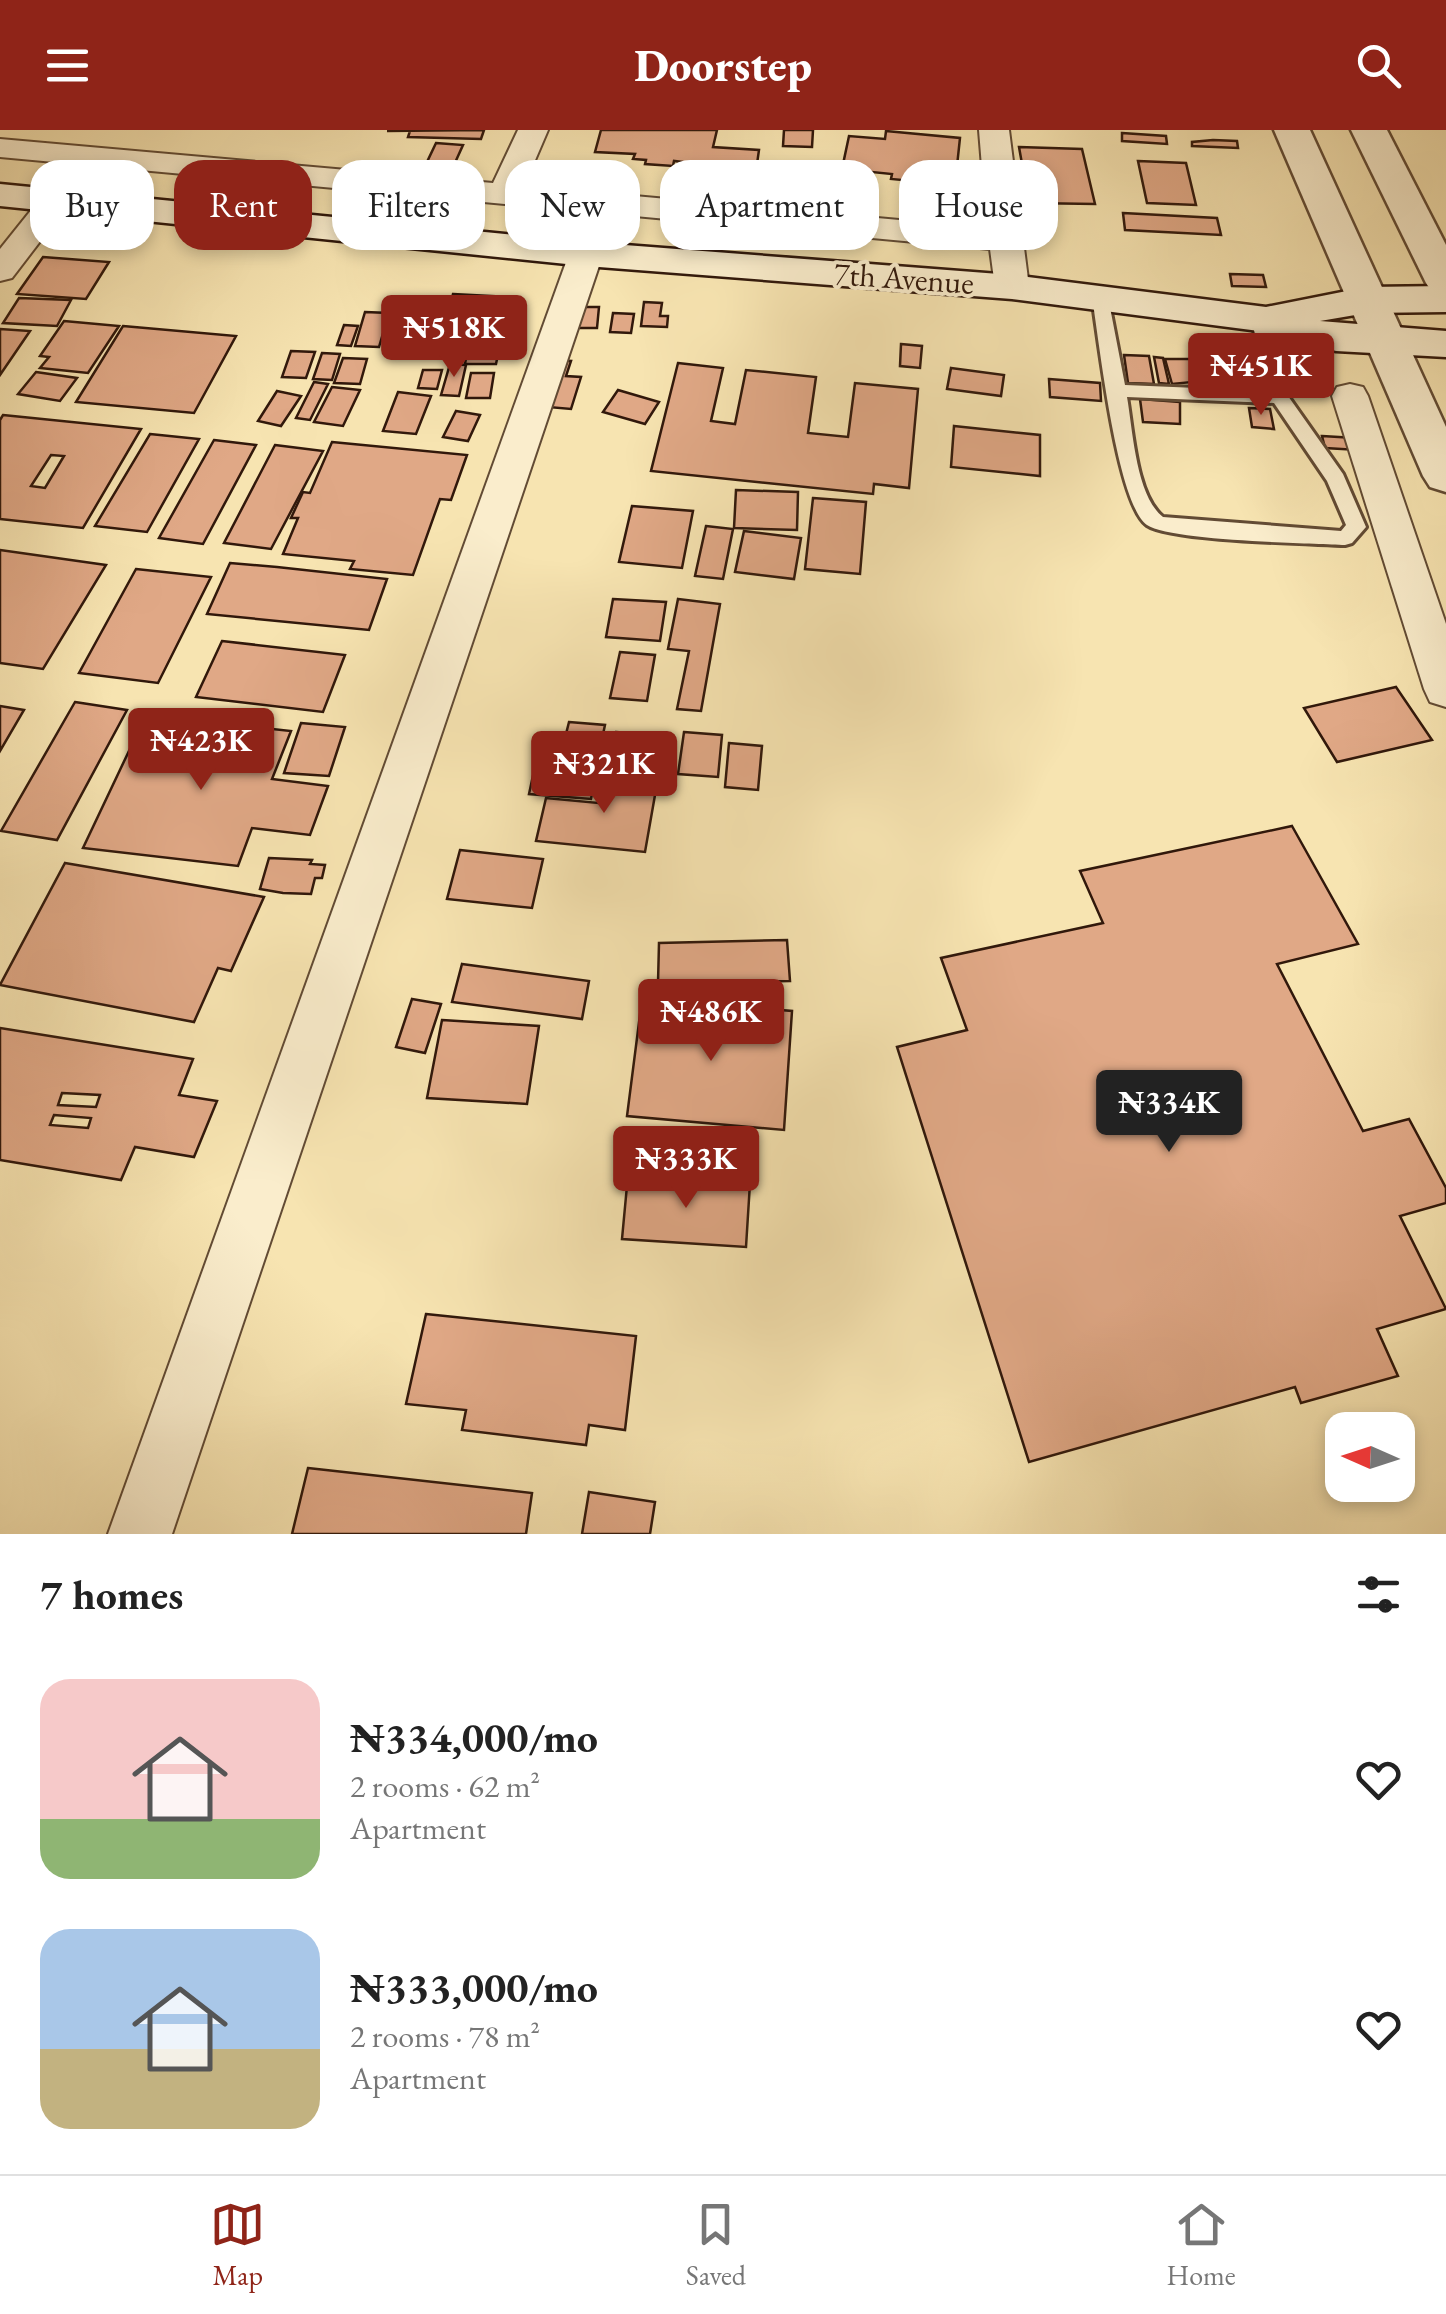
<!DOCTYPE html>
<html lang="en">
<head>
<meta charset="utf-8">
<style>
  body { margin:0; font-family:"EB Garamond",serif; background:#f2f2f2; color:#222; height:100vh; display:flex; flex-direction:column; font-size:38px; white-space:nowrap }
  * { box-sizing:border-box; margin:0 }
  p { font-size:32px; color:#767676 }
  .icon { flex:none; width:55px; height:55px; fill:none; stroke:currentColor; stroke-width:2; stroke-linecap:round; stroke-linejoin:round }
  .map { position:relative; height:1404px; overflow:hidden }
  .panel { display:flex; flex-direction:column; background:#fff; flex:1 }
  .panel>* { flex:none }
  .guide { position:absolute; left:30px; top:30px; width:1388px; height:90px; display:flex; gap:20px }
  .needle { width:65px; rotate:273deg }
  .controls { position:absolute; left:1325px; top:1282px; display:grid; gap:20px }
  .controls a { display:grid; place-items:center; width:90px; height:90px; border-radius:20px; background:#fff; box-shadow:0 5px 15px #0003; font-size:50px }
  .price { position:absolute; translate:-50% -85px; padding:0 22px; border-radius:10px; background:#8f2418; color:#fff; font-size:32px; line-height:65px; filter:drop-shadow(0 2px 5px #0008) }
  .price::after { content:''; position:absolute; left:50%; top:60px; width:30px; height:22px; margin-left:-15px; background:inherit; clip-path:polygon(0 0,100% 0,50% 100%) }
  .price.on { background:#222; color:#fff }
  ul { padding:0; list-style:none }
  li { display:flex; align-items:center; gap:30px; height:250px; padding:0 40px }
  li span { display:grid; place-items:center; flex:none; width:280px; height:200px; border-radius:30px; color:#555 }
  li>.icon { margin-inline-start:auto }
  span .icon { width:120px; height:120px; fill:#fffc; stroke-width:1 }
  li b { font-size:42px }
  h2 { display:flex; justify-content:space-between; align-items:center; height:120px; padding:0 40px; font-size:42px }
  .chip { padding:0 35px; border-radius:30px; background:#fff; box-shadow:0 5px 15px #0003; font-size:35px; line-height:90px }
  .chip.on { background:#8f2418; color:#fff }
  header { display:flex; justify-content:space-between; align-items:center; height:130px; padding:0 40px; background:#8f2418; color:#fff; font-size:45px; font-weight:800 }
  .tab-bar { display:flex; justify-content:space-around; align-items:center; height:140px; border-top:2px solid #e0e0e0; background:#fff; font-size:28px; color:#767676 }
  .tab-bar a { display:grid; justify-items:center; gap:5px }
  .tab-bar .on { color:#8f2418 }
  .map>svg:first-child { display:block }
</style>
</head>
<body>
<header><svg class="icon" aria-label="menu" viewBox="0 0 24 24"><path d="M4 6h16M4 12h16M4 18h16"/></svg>Doorstep<svg class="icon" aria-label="search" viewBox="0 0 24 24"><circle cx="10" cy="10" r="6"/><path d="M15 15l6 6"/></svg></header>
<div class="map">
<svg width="1446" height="1404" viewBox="0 0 1446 1404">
  <rect width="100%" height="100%" fill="#f7e4b1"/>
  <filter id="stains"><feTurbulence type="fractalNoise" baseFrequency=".002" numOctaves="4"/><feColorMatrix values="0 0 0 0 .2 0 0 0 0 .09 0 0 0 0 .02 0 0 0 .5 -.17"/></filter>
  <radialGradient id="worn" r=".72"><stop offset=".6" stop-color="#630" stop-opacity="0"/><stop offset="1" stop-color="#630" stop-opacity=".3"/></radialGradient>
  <g fill="#e0a886" stroke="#31180b" stroke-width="2.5" fill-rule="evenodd">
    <path d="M484 0 481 9 408 7 410 1H387Z"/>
    <path d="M601 0H717L713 17 759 20 756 41 674 31 673 36 645 34 646 30 633 29 635 24 595 22Z"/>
    <path d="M784 0H813L812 17 783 16Z"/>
    <path d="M886 1 960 8 955 55 891 49 892 44 842 39 849 6 885 9Z"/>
    <path d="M1122 3 1166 6 1167 14 1122 11Z"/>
    <path d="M1213 10 1237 11 1238 18 1192 16V12Z"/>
    <path d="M436 13 463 15 454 35 427 32Z"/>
    <path d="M1019 17 1082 19 1095 74 1029 73Z"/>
    <path d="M1138 31 1186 33 1196 75 1147 73Z"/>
    <path d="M1123 83 1217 88 1221 105 1125 100Z"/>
    <path d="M43 127 109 132 86 169 17 164Z"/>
    <path d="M1230 144 1263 145 1266 157 1232 156Z"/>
    <path d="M453 164 511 167 507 182 449 180Z"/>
    <path d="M19 168 71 170 57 196 3 193Z"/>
    <path d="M644 172 662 173 660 186H668L667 197 641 196Z"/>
    <path d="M579 177H599L597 198H577Z"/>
    <path d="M365 182 389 183 379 217 355 216Z"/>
    <path d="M613 183 634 184 631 203 610 202Z"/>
    <path d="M396 190H422L415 220 388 219Z"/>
    <path d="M64 191 119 196 88 243 40 238 49 227 40 226Z"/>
    <path d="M344 195 358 196 351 216 337 215Z"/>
    <path d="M123 196 236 206 194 283 76 272Z"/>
    <path d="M0 199 30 201 0 245Z"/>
    <path d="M470 204 502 205 496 234H465Z"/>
    <path d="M901 214 922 216 920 238 900 236Z"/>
    <path d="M1280 220H1312L1318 237H1286Z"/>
    <path d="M291 221 315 222 306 248 282 247Z"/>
    <path d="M322 223 340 224 332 250 313 249Z"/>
    <path d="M1124 225 1149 226 1154 254 1128 253Z"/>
    <path d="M1154 227 1163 228 1169 254 1159 253Z"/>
    <path d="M343 228 367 229 360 254 334 253Z"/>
    <path d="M1165 229H1197L1203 251 1172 254Z"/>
    <path d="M550 230 571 231 566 246 581 247 571 279 536 276Z"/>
    <path d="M678 233 723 238 711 291 735 294 746 240 816 247 808 303 848 307 855 253 918 259 909 358 874 354 873 364 651 341Z"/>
    <path d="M450 234 466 235 459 266 441 265Z"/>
    <path d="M951 238 1004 245 1001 266 947 259Z"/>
    <path d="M423 240H442L437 259 418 258Z"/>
    <path d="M36 242 77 248 60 271 18 264Z"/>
    <path d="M471 243H494L490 268H466Z"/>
    <path d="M1049 249 1100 253 1101 271 1050 267Z"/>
    <path d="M314 252 328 254 310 290 296 288Z"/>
    <path d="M332 257 360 260 343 296 314 292Z"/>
    <path d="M618 260 659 272 645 294 603 282Z"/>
    <path d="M277 261 301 266 281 296 258 291Z"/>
    <path d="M398 262 431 266 416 304 383 301Z"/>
    <path d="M1140 269 1180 272V294L1143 292Z"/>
    <path d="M1249 278 1270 279 1274 299 1252 297Z"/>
    <path d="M456 281 480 285 468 311 443 307Z"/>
    <path d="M3 285 141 299 83 398 0 389V290ZM51 325 64 326 45 358 31 356Z"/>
    <path d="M954 296 1040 305V346L951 337Z"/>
    <path d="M150 304 199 309 147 402 95 396Z"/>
    <path d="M1322 306 1355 308 1358 320 1325 318Z"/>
    <path d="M214 310 256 315 203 414 159 408Z"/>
    <path d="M332 312 467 325 451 370 440 369 413 445 350 439 354 431 283 424 298 388H291L303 362 310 363Z"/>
    <path d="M275 315 323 321 271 419 224 413Z"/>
    <path d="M736 360 798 362 797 400 734 398Z"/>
    <path d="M813 368 866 372 860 444 805 439Z"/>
    <path d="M632 376 693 381 682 438 619 432Z"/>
    <path d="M706 396 733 399 723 449 695 446Z"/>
    <path d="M744 401 801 408 794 449 735 442Z"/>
    <path d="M0 420 106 435 43 539 0 533Z"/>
    <path d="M230 433 277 437 387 449 369 500 207 484Z"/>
    <path d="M136 439 211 447 158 553 79 543Z"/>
    <path d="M613 469 666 472 660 511 606 507Z"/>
    <path d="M678 469 720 474 701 581 677 579 689 521 668 519Z"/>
    <path d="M222 511 345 525 323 582 196 567Z"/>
    <path d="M620 522 655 525 647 571 610 568Z"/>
    <path d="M1396 557 1432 610 1337 632 1304 578Z"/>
    <path d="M75 572 127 580 57 710 1 701Z"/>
    <path d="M0 576 24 580 0 621Z"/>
    <path d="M146 585 291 601 272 649 328 656 310 705 252 698 238 736 83 718Z"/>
    <path d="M569 592 605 595 598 628 561 624Z"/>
    <path d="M301 593 345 597 329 646 284 643Z"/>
    <path d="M616 602 639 604 633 639 610 636Z"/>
    <path d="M684 602 722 605 718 647 678 644Z"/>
    <path d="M649 605 673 606 667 645 643 643Z"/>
    <path d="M729 613 762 616 758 660 725 657Z"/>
    <path d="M537 627 598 632 591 669 529 664Z"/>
    <path d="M604 642 658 648 645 722 536 711 546 668 598 673Z"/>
    <path d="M1292 696 1358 814 1277 834 1363 1001 1409 989 1446 1058V1073L1400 1086 1446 1179 1377 1199 1398 1246 1301 1273 1295 1257 1029 1332 897 917 967 900 941 828 1103 793 1080 741Z"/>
    <path d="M460 720 543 729 532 778 447 769Z"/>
    <path d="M269 728 312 730 310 734 325 735 322 748H315L311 764 283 763 260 759Z"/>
    <path d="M65 733 264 767 231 841 218 838 194 892 0 855Z"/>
    <path d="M787 810 790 851 658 853 659 813Z"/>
    <path d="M462 834 589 851 582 889 452 872Z"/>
    <path d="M412 869 441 874 425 923 396 917Z"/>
    <path d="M642 869 792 881 784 1000 627 986Z"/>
    <path d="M442 890 539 896 527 974 427 968Z"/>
    <path d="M0 898 193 929 179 965 217 971 194 1027 135 1017 121 1050 0 1030ZM62 963 100 965 96 977 58 975ZM54 985 91 988 88 998 50 995Z"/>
    <path d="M628 1045 750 1053 746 1117 622 1109Z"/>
    <path d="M426 1184 636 1206 625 1300 589 1295 586 1315 462 1300 466 1280 406 1274Z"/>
    <path d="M308 1338 532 1363 526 1404H292Z"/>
    <path d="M589 1362 655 1372 650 1404H582Z"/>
  </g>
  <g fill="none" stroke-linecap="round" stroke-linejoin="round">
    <g stroke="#624b34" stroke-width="6">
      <path id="service" d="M1100 162 1108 167 1125 255 1269 261 1251 188 1253 184H1265L1288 266 1343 344 1366 397 1352 413 1345 415C1309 413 1170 411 1147 395 1117 374 1099 210 1092 167ZM1127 267 1274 273 1327 351 1346 395 1341 401 1163 387C1136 366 1133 301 1127 267Z"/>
    </g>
    <g stroke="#624b34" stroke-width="4">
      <g id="minor">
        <path d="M518 0H548L524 56 987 98 979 0H1009L1029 157 1024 165 1012 168 1000 165 995 157 990 119 0 27V9L493 53Z"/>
        <path d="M55 61 66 64 71 71 12 148 0 151V119L44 64Z"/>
        <path d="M586 114 598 117 603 124 172 1404H108L569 124 574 117Z"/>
        <path d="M1350 254 1363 257 1368 266 1446 494V577L1430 572 1424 559 1332 266 1337 257Z"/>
      </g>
    </g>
    <g stroke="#624b34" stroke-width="5">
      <g id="tertiary">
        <path d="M1274 0H1310L1446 297V362L1430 357 1423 346Z"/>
        <path d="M1351 0H1387L1446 115V165L1432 162 1426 153Z"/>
      </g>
    </g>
    <g stroke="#31180b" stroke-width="5">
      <path id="secondary" d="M0 54 586 112 1012 145 1266 177 1367 157 1446 156V182L1367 183 1320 191 1446 201V227L1336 221 1259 201 1012 169 586 136 0 76Z"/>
    </g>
    <use href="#service" fill="#faedcc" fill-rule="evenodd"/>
    <use href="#minor" fill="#faedcc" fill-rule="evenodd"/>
    <use href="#tertiary" fill="#faedcc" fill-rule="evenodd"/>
    <use href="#secondary" fill="#faedcc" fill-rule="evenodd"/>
  </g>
  <g text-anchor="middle" stroke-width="8" stroke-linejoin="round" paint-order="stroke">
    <g font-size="32" fill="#31180b" stroke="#faedcc">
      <text transform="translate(904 148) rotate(4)" y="11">7th Avenue</text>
    </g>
  </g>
  <rect width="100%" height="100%" filter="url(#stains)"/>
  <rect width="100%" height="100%" fill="url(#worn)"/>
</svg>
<div class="controls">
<a><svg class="needle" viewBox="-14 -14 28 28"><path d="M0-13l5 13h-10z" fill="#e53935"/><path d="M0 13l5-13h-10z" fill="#767676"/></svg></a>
</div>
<b class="price" style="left:454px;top:250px">₦518K</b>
<b class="price" style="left:1261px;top:288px">₦451K</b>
<b class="price" style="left:201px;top:663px">₦423K</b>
<b class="price" style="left:604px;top:686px">₦321K</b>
<b class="price" style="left:711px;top:934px">₦486K</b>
<b class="price on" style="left:1169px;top:1025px">₦334K</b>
<b class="price" style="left:686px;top:1081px">₦333K</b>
<div class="guide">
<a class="chip">Buy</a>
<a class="chip on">Rent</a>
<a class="chip">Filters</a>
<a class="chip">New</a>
<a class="chip">Apartment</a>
<a class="chip">House</a>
</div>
</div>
<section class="panel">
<h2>7 homes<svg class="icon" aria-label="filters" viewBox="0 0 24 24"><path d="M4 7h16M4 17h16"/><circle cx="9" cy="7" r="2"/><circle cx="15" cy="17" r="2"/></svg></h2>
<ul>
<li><span style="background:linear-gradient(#f6c9c9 70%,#8fb573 0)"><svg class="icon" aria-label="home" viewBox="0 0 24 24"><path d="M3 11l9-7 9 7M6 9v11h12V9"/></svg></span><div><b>₦334,000/mo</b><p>2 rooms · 62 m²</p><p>Apartment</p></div><svg class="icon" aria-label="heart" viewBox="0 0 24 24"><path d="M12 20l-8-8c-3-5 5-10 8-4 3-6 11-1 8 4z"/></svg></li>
<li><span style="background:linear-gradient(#a9c7e8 60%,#c2b280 0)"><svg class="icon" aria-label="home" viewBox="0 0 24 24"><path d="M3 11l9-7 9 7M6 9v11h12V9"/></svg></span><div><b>₦333,000/mo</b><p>2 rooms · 78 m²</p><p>Apartment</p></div><svg class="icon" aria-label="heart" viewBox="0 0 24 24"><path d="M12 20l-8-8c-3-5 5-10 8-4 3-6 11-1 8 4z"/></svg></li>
</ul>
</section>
<nav class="tab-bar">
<a class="on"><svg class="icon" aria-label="map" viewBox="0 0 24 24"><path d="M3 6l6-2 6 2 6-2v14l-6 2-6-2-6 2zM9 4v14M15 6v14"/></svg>Map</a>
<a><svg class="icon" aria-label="saved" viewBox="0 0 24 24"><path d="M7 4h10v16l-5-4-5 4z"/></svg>Saved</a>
<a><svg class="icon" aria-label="home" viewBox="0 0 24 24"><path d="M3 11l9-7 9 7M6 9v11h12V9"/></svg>Home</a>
</nav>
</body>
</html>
